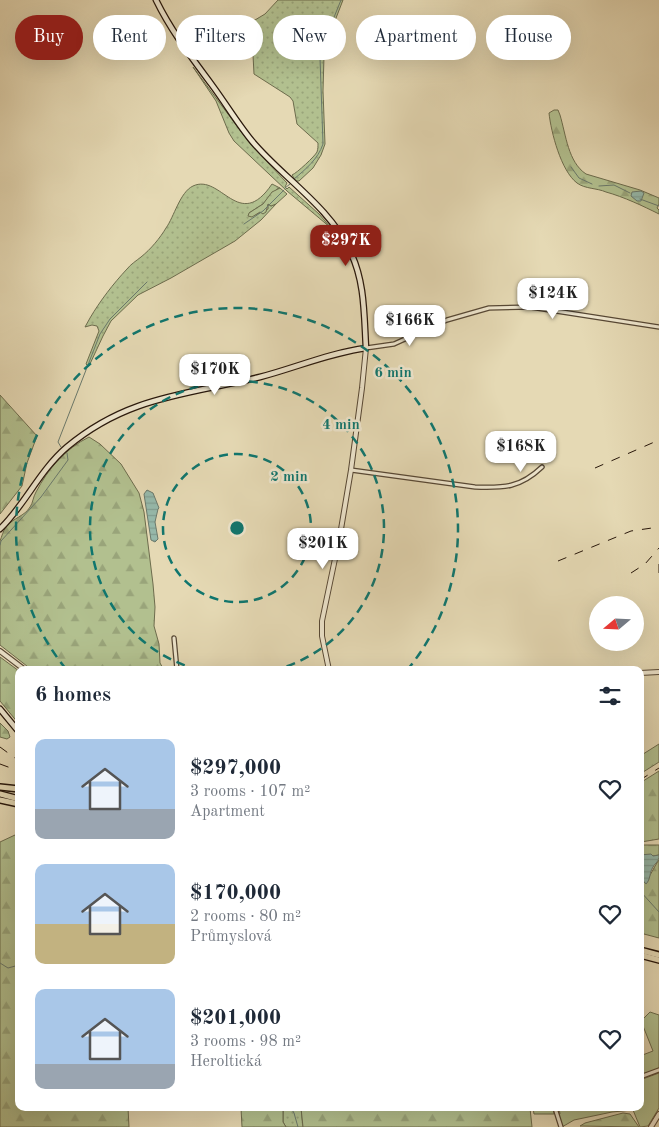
<!DOCTYPE html>
<html lang="en">
<head>
<meta charset="utf-8">
<style>
  body { margin:0; font-family:"Old Standard TT",serif; background:#f2f2f3; color:#1f2937; height:100vh; display:flex; flex-direction:column; font-size:19px; white-space:nowrap }
  * { box-sizing:border-box; margin:0 }
  p { font-size:16px; color:#747a83 }
  .icon { flex:none; width:28px; height:28px; fill:none; stroke:currentColor; stroke-width:2; stroke-linecap:round; stroke-linejoin:round }
  .map { position:relative; flex:1; overflow:hidden }
  .details { position:absolute; left:15px; top:666px; width:629px; height:445px; display:flex; flex-direction:column; background:#fff; border-radius:10px; box-shadow:0 5px 20px #0002 }
  .details>* { flex:none }
  .hud { position:absolute; left:15px; top:15px; width:630px; height:45px; display:flex; gap:10px }
  .needle { width:32px; rotate:251deg }
  .controls { position:absolute; left:589px; top:596px; display:grid; gap:10px }
  .controls a { display:grid; place-items:center; width:55px; height:55px; border-radius:50%; background:#fff; box-shadow:0 5px 20px #0002; font-size:25px }
  .price { position:absolute; translate:-50% -42px; padding:0 11px; border-radius:10px; background:#fff; color:#222; font-size:16px; line-height:32px; filter:drop-shadow(0 1px 2px #0008) }
  .price::after { content:''; position:absolute; left:50%; top:30px; width:15px; height:11px; margin-left:-8px; background:inherit; clip-path:polygon(0 0,100% 0,50% 100%) }
  .price.current { background:#8f2418; color:#fff }
  ul { padding:0; list-style:none }
  li { display:flex; align-items:center; gap:15px; height:125px; padding:0 20px }
  li span { display:grid; place-items:center; flex:none; width:140px; height:100px; border-radius:10px; color:#555 }
  li>.icon { margin-inline-start:auto }
  span .icon { width:60px; height:60px; fill:#fffc; stroke-width:1 }
  li b { font-size:21px }
  h2 { display:flex; justify-content:space-between; align-items:center; height:60px; padding:0 20px; font-size:21px }
  .chip { padding:0 18px; border-radius:22px; background:#fff; box-shadow:0 5px 20px #0002; font-size:18px; line-height:45px }
  .chip.current { background:#8f2418; color:#fff }
  .map>svg:first-child { display:block }
</style>
</head>
<body>
<div class="map">
<svg width="659" height="1127" viewBox="0 0 659 1127">
  <defs>
    <pattern id="grass-dots" width="8" height="8" patternUnits="userSpaceOnUse" patternTransform="scale(1.25)"><rect width="8" height="8" fill="#b2c08f"/><path d="M2 2h.1M6 6h.1" fill="none" stroke="#99a47a" stroke-width="1.8" stroke-linecap="round"/></pattern>
    <pattern id="forest-firs" width="22" height="20" patternUnits="userSpaceOnUse" patternTransform="scale(1.25)"><rect width="22" height="20" fill="#b2c08f"/><path d="M5 1l3.5 6h-7zM16 11l3.5 6h-7z" fill="#99a47a"/></pattern>
    <pattern id="water-rules" width="6" height="5" patternUnits="userSpaceOnUse" patternTransform="scale(1.25)"><rect width="6" height="5" fill="#96baac"/><path d="M0 2.5h6" fill="none" stroke="#819f93"/></pattern>
  </defs>
  <rect width="100%" height="100%" fill="#e5d9b4"/>
  <filter id="stains"><feTurbulence type="fractalNoise" baseFrequency=".004" numOctaves="4"/><feColorMatrix values="0 0 0 0 .2 0 0 0 0 .09 0 0 0 0 .02 0 0 0 .5 -.17"/></filter>
  <radialGradient id="worn" r=".72"><stop offset=".6" stop-color="#630" stop-opacity="0"/><stop offset="1" stop-color="#630" stop-opacity=".3"/></radialGradient>
  <g fill="url(#grass-dots)" stroke="#6d6c4d">
    <path d="M278 0H343L326 44 324 56 323 91 325 144 321 155 313 168 299 181H296L292 175C297 173 315 156 317 152 318 149 318 146 318 143L297 124 293 101 290 97 254 74 253 55 248 32 250 23 265 14Z"/>
    <path d="M193 67 251 145 287 183 285 187 287 189 289 187 319 214 331 228 287 191 234 141 229 133 216 101Z"/>
    <path d="M272 184 280 188 277 189 263 204 249 213 255 215 268 209V204L271 206 276 204 261 220 235 241 171 278 138 295 111 321 103 336 89 366 87 365 86 364 99 331 97 326 92 325 85 327 90 318C100 301 113 284 127 269 131 264 136 261 141 257 151 249 160 238 166 228 174 217 180 192 193 186 221 173 239 233 272 184Z"/>
    <path d="M283 1108H301L303 1127H286L283 1122Z"/>
  </g>
  <g fill="url(#forest-firs)" stroke="#6d6c4d">
    <path d="M554 110H558L560 115C566 135 568 162 586 174L640 190 659 198V204L657 208 659 210V214C643 206 624 197 606 192 597 188 585 189 577 183 561 171 551 132 549 113Z"/>
    <path d="M280 188 287 194 276 204 271 206 268 204 266 212 263 214 260 212 252 217 248 216 249 213 263 204 272 192Z"/>
    <path d="M564 287 574 289 575 295C569 302 561 306 553 302L552 292 555 288Z"/>
    <path d="M0 395 37 436 27 463 22 486 0 514Z"/>
    <path d="M89 437 100 444 121 464 139 493 144 512 153 584 155 607 154 626 159 644 160 663 164 670H32L0 645V541C2 536 3 531 6 527 13 518 25 516 30 507 33 503 33 497 36 492 48 469 65 449 89 437Z"/>
    <path d="M0 657 19 671V724L0 701Z"/>
    <path d="M0 723 8 731 10 737 7 739 0 737Z"/>
    <path d="M659 744V762L640 774V756Z"/>
    <path d="M659 771V839L641 842 643 838 640 834V783Z"/>
    <path d="M15 835 19 844V1108H128L129 1127H0V842Z"/>
    <path d="M640 845H659V855L653 856 640 855Z"/>
    <path d="M659 860V938L644 934 640 929V877L644 883C651 876 653 868 659 860Z"/>
    <path d="M241 1108H283V1122L286 1127H242Z"/>
    <path d="M301 1108H530L532 1127H303Z"/>
    <path d="M623 1113 630 1114 639 1127 580 1126 585 1123Z"/>
  </g>
  <g fill="#b2c08f" stroke="#6d6c4d">
    <path d="M650 1012 659 1015V1069L640 1076V1056L653 1051 641 1021Z"/>
    <path d="M659 1073V1108L648 1126 640 1127 633 1110 612 1112 574 1120 562 1127 557 1114H560L559 1108H640V1080Z"/>
    <path d="M533 1108H553L554 1114H534Z"/>
  </g>
  <g fill="url(#water-rules)" stroke="#6a796c">
    <path d="M641 191 644 193 641 201H637L631 196 632 192Z"/>
    <path d="M147 490 153 493 159 508 158 509 155 522 158 539 155 542 151 540 144 494Z"/>
    <path d="M651 854 653 856 659 855C659 862 656 862 653 867 649 873 651 879 646 884L640 877V855Z"/>
  </g>
  <g fill="none" stroke-linecap="round" stroke-linejoin="round">
    <g stroke="#6a796c" stroke-width="1">
      <path d="M571 167 579 178 592 184"/>
      <path d="M294 179C306 169 318 159 323 144L320 58 322 47 341 0"/>
      <path d="M599 186 614 185 630 193"/>
      <path d="M285 188 290 184"/>
      <path d="M640 199 659 206"/>
      <path d="M244 224 263 211 284 190"/>
      <path d="M61 447 58 442 100 334 110 319 147 282"/>
      <path d="M0 545 1 541 41 497 68 460 67 453"/>
      <path d="M640 891 659 912"/>
      <path d="M0 963 8 968 19 965"/>
      <path d="M291 1108 294 1113 298 1127"/>
    </g>
    <g stroke="#574835" stroke-width="5.5">
      <g id="minor">
        <path d="M366 348 394 344 447 320 489 308 530 307 659 327"/>
        <path d="M351 470 475 487C504 488 520 488 542 467"/>
        <path d="M174 638 177 670"/>
        <path d="M640 1077 659 1070"/>
        <path d="M555 1108 561 1127"/>
      </g>
    </g>
    <g stroke="#574835" stroke-width="6">
      <g id="tertiary">
        <path d="M0 651 25 670"/>
        <path d="M329 670 322 636V621L340 535 351 470 362 388 366 348"/>
        <path d="M640 673 659 672"/>
        <path d="M651 1127 659 1114"/>
      </g>
    </g>
    <g stroke="#28170b" stroke-width="7">
      <g id="secondary">
        <path d="M0 529C25 505 39 471 67 447 128 396 186 395 260 377 295 368 329 353 366 348 364 315 365 281 350 251 329 206 283 178 252 141 238 124 226 104 212 85 192 58 171 31 156 0"/>
        <path d="M0 709 19 732"/>
      </g>
    </g>
    <g stroke="#28170b" stroke-width="8">
      <g id="trunk">
        <path d="M0 787 19 789"/>
        <path d="M0 794 19 799"/>
        <path d="M0 800 19 804"/>
        <path d="M640 950 659 955"/>
        <path d="M640 955 659 960"/>
      </g>
    </g>
    <use href="#minor" stroke="#eee6ce" stroke-width="3"/>
    <use href="#tertiary" stroke="#eee6ce" stroke-width="4"/>
    <use href="#secondary" stroke="#eee6ce" stroke-width="4.5"/>
    <use href="#trunk" stroke="#e5d9b4" stroke-width="5"/>
    <g stroke="#28170b" stroke-width="1" stroke-dasharray="9 9" stroke-linecap="butt">
      <path d="M595 468 659 440"/>
      <path d="M558 561 631 531 659 527"/>
      <path d="M659 564V576"/>
      <path d="M631 573 645 564 659 548"/>
      <path d="M0 747 19 761"/>
      <path d="M0 764 19 771"/>
      <path d="M640 780 659 768"/>
    </g>
  </g>
  <g fill="none" stroke="#0f766e" stroke-width="2.5" stroke-dasharray="9 6">
    <circle cx="237" cy="528" r="74"/>
    <path d="M199 670A147 147 0 1 1 275 670"/>
    <path d="M66 669A221 221 0 1 1 408 669"/>
  </g>
  <circle cx="237" cy="528" r="8" fill="#0f766e" stroke="#eee6ce" stroke-width="2.5"/>
  <g font-size="15" text-anchor="middle" font-weight="bold" fill="#0f766e" stroke="#eee6ce" stroke-width="5" stroke-linejoin="round" paint-order="stroke">
    <text x="393" y="377">6 min</text>
    <text x="341" y="429">4 min</text>
    <text x="289" y="481">2 min</text>
  </g>
  <rect width="100%" height="100%" filter="url(#stains)"/>
  <rect width="100%" height="100%" fill="url(#worn)"/>
</svg>
<div class="controls">
<a><svg class="needle" viewBox="-14 -14 28 28"><path d="M0-13l5 13h-10z" fill="#e53935"/><path d="M0 13l5-13h-10z" fill="#747a83"/></svg></a>
</div>
<b class="price current" style="left:346px;top:267px">$297K</b>
<b class="price" style="left:553px;top:320px">$124K</b>
<b class="price" style="left:410px;top:347px">$166K</b>
<b class="price" style="left:215px;top:396px">$170K</b>
<b class="price" style="left:521px;top:473px">$168K</b>
<b class="price" style="left:323px;top:570px">$201K</b>
<div class="hud">
<a class="chip current">Buy</a>
<a class="chip">Rent</a>
<a class="chip">Filters</a>
<a class="chip">New</a>
<a class="chip">Apartment</a>
<a class="chip">House</a>
</div>
<section class="details">
<h2>6 homes<svg class="icon" aria-label="filters" viewBox="0 0 24 24"><path d="M4 7h16M4 17h16"/><circle cx="9" cy="7" r="2"/><circle cx="15" cy="17" r="2"/></svg></h2>
<ul>
<li><span style="background:linear-gradient(#a9c7e8 70%,#9aa5b1 0)"><svg class="icon" aria-label="home" viewBox="0 0 24 24"><path d="M3 11l9-7 9 7M6 9v11h12V9"/></svg></span><div><b>$297,000</b><p>3 rooms · 107 m²</p><p>Apartment</p></div><svg class="icon" aria-label="heart" viewBox="0 0 24 24"><path d="M12 20l-8-8c-3-5 5-10 8-4 3-6 11-1 8 4z"/></svg></li>
<li><span style="background:linear-gradient(#a9c7e8 60%,#c2b280 0)"><svg class="icon" aria-label="home" viewBox="0 0 24 24"><path d="M3 11l9-7 9 7M6 9v11h12V9"/></svg></span><div><b>$170,000</b><p>2 rooms · 80 m²</p><p>Průmyslová</p></div><svg class="icon" aria-label="heart" viewBox="0 0 24 24"><path d="M12 20l-8-8c-3-5 5-10 8-4 3-6 11-1 8 4z"/></svg></li>
<li><span style="background:linear-gradient(#a9c7e8 75%,#9aa5b1 0)"><svg class="icon" aria-label="home" viewBox="0 0 24 24"><path d="M3 11l9-7 9 7M6 9v11h12V9"/></svg></span><div><b>$201,000</b><p>3 rooms · 98 m²</p><p>Heroltická</p></div><svg class="icon" aria-label="heart" viewBox="0 0 24 24"><path d="M12 20l-8-8c-3-5 5-10 8-4 3-6 11-1 8 4z"/></svg></li>
</ul>
</section>
</div>
</body>
</html>
